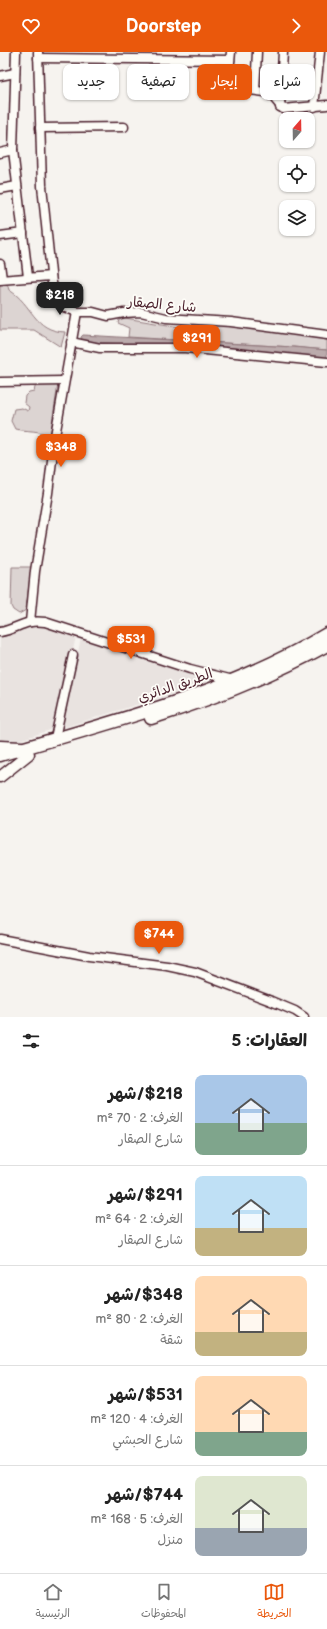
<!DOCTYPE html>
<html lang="ar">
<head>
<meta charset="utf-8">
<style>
  body { margin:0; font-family:"Balsamiq Sans","Playpen Sans Arabic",sans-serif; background:#f6f6f6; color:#222; direction:rtl; height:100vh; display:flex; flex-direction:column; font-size:15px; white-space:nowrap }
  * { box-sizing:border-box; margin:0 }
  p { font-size:13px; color:#767676 }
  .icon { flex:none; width:22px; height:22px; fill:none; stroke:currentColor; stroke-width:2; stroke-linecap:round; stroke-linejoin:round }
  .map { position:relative; height:965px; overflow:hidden; direction:ltr }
  .panel { display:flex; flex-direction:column; background:#fff; flex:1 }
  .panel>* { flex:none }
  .banner { position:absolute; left:12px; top:12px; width:303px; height:36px; direction:rtl; display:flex; gap:8px }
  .needle { width:26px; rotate:20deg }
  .buttons { position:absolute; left:279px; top:60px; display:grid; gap:8px }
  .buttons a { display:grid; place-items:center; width:36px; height:36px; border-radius:8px; background:#fff; box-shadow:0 1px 3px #0004; font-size:20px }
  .price { position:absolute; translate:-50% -34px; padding:0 9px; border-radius:8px; background:#ea580c; color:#fff; font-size:13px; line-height:26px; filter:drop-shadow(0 1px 2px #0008) }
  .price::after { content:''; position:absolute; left:50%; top:24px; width:12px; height:9px; margin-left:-6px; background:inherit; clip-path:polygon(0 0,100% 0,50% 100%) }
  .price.active { background:#222; color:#fff }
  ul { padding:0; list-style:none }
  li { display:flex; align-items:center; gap:12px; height:100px; padding:0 20px }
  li+li { border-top:1px solid #e0e0e0 }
  li span { display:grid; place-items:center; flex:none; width:112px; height:80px; border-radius:8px; color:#555 }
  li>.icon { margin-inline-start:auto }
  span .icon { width:48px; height:48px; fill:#fffc; stroke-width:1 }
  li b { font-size:17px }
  h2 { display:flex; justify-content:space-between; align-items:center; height:48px; padding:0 20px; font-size:17px }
  .tag { padding:0 14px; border-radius:8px; background:#fff; box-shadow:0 1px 3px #0004; font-size:14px; line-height:36px }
  .tag.active { background:#ea580c; color:#fff }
  header { display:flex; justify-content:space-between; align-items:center; height:52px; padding:0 20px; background:#ea580c; color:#fff; font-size:18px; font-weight:800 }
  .tabs { display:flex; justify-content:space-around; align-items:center; height:56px; border-top:1px solid #e0e0e0; background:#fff; font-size:11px; color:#767676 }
  .tabs a { display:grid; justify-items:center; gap:2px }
  .tabs .active { color:#ea580c }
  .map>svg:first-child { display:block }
</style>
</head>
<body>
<header><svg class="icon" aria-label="forward" viewBox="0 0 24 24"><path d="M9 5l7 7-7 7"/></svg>Doorstep<svg class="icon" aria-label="heart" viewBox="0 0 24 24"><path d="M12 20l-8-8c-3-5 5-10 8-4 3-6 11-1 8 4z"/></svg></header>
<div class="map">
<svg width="327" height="965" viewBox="0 0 327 965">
  <rect width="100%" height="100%" fill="#f6f3ef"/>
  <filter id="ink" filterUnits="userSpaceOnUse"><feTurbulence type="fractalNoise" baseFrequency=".025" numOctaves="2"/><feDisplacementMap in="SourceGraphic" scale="8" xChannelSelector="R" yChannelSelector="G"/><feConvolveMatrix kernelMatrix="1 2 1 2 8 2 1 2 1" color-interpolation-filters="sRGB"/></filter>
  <g filter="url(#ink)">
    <g fill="#e9e3e0">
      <path d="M29 569 76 584 56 676 8 692 0 691V572Z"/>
      <path d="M81 586 213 629 62 676Z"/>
    </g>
    <g fill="#dcd4d2" stroke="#937a7e">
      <path d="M7 231 9 238C33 252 33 279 65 280L61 295 34 278H0V232Z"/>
      <path d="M125 266 180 275 182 272 234 274 311 284 327 288V298L293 295 128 285 129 276 118 271 119 268Z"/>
      <path d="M36 332H58L50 385C39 377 28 380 15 377L11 369 14 357 22 356 28 359 29 355 24 351 25 344 29 340 34 339Z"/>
      <path d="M12 515H31L26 558 19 562 13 558 11 554Z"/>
    </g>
    <path fill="#bbabac" stroke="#8e7378" d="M83 283 293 295 327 298V306L211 296 86 290 82 289 81 285Z"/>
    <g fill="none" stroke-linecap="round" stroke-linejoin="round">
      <g stroke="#4a1f2b" stroke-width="11">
        <g id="minor">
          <path d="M16 0 13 98 28 225"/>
          <path d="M38 0 42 134 52 231 57 248 64 255 77 260H93L108 264 124 261 141 260 166 266 231 270 327 283"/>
          <path d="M231 0 228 30 234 36 265 40 273 45 283 57 327 53"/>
          <path d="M38 6 230 8"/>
          <path d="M0 24 15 21"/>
          <path d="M255 38 257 0"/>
          <path d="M280 55 283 0"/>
          <path d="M314 55 320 0"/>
          <path d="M40 76 124 75"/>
          <path d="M0 101 13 98"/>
          <path d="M0 137 17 134"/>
          <path d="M0 184 23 181"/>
          <path d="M0 212 2 227"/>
          <path d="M0 228 51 224"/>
          <path d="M71 290 100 296H185L327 310"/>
          <path d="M0 330 64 329"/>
          <path d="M30 570 35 519 48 441 55 384 77 260"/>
          <path d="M0 580C18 577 24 567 45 570L190 617 233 628"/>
          <path d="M55 686 73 603"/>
          <path d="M0 887 89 904 167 914 195 920 271 949 295 959 304 965"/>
        </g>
      </g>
      <g stroke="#4a1f2b" stroke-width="13">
        <g id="major">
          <path d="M0 694 21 695"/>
          <path d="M0 725 29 702"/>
        </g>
      </g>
      <g stroke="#4a1f2b" stroke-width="15">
        <g id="highway">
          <path d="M151 666C212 647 271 624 327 593"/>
          <path d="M0 703C111 670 227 642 327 582"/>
        </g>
      </g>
      <use href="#minor" stroke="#fdfcf7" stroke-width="8"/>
      <use href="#major" stroke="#fdfcf7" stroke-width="10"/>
      <use href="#highway" stroke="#fdfcf7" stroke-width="12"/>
    </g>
  </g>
  <g text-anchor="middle" stroke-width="3.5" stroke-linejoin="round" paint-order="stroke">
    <g font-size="14" fill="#4a1f2b" stroke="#fdfcf7">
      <text transform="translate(162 252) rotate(5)" y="5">شارع الصقار</text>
      <text transform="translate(175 633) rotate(-19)" y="5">الطريق الدائري</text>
    </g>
  </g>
</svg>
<div class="buttons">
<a><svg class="needle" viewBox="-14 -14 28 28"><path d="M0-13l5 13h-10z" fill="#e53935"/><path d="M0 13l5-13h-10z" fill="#767676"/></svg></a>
<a><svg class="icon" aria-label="locate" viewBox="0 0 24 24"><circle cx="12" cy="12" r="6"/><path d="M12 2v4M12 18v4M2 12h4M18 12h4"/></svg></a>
<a><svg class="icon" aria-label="layers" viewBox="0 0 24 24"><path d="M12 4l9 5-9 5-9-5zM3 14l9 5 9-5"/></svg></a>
</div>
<b class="price active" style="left:60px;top:264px">$218</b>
<b class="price" style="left:197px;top:307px">$291</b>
<b class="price" style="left:61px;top:416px">$348</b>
<b class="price" style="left:131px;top:608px">$531</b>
<b class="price" style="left:159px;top:903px">$744</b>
<div class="banner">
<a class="tag">شراء</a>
<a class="tag active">إيجار</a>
<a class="tag">تصفية</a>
<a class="tag">جديد</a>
</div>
</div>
<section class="panel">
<h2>العقارات: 5<svg class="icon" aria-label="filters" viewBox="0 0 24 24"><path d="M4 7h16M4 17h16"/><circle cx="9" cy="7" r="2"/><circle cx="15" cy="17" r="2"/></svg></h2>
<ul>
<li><span style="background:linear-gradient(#a9c7e8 60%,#7fa58c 0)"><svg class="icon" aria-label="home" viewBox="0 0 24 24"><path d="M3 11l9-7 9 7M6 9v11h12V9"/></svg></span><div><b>$218/شهر</b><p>الغرف: 2 · 70 m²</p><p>شارع الصقار</p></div></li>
<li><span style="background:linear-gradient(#bfe0f5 65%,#c2b280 0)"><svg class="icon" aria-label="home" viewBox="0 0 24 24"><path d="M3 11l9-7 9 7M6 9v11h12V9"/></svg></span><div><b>$291/شهر</b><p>الغرف: 2 · 64 m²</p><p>شارع الصقار</p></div></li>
<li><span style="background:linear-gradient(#ffd9b3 70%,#c2b280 0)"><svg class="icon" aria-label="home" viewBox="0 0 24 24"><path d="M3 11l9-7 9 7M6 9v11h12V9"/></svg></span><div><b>$348/شهر</b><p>الغرف: 2 · 80 m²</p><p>شقة</p></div></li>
<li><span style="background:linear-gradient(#ffd9b3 70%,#7fa58c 0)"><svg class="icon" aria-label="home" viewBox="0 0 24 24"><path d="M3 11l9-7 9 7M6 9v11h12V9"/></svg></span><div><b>$531/شهر</b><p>الغرف: 4 · 120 m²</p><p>شارع الحبشي</p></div></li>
<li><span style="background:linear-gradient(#dfe7d0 65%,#9aa5b1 0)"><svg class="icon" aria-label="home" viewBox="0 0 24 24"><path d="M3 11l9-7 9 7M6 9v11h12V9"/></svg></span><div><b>$744/شهر</b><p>الغرف: 5 · 168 m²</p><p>منزل</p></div></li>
</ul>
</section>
<nav class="tabs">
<a class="active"><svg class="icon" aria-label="map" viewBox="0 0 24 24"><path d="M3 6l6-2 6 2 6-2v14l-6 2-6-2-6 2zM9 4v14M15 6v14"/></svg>الخريطة</a>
<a><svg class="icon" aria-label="saved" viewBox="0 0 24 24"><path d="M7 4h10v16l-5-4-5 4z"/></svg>المحفوظات</a>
<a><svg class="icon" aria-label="home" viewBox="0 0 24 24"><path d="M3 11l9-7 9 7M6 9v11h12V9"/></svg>الرئيسية</a>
</nav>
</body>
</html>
